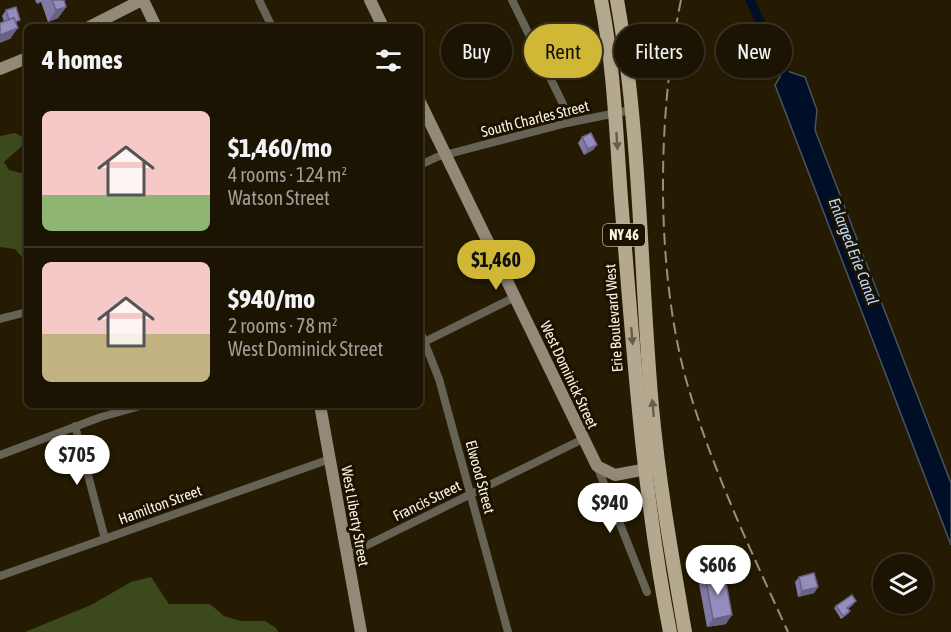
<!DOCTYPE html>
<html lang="en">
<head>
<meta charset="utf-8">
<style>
  body { margin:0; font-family:"Asap Condensed",sans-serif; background:#251d0c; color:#f1f3f6; height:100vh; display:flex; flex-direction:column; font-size:22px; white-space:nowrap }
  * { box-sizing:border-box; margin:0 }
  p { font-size:20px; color:#a09e99 }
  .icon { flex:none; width:33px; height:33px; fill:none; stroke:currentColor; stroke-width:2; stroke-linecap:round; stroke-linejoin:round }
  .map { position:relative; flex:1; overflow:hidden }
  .panel { position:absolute; left:24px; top:24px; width:399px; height:384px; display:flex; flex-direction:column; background:#1c1402; border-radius:9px; box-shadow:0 2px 4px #0004,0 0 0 2px #3a3324 }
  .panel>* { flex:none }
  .top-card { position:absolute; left:441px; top:24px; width:420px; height:54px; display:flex; gap:12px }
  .buttons { position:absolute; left:873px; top:554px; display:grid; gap:12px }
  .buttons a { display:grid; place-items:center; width:60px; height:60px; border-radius:50%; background:#1c1402; box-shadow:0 2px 4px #0004,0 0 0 2px #3a3324; font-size:30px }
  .price { position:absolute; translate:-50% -51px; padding:0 14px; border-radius:21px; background:#fff; color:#222; font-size:20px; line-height:39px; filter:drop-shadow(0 2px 3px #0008) }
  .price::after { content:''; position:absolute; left:50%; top:36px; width:18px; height:14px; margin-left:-9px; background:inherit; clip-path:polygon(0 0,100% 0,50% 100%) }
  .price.on { background:#d1b736; color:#111 }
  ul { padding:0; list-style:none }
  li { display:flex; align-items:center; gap:18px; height:150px; padding:0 18px }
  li+li { border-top:2px solid #3a3324 }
  li span { display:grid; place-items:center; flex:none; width:168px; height:120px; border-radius:9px; color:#555 }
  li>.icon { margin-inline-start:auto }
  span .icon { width:72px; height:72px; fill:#fffc; stroke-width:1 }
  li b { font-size:26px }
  h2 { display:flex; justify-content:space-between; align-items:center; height:72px; padding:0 18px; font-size:26px }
  .chip { padding:0 21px; border-radius:27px; background:#1c1402; box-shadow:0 2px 4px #0004,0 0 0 2px #3a3324; font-size:21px; line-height:54px }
  .chip.on { background:#d1b736; color:#111 }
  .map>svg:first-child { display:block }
</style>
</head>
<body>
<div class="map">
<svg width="951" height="632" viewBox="0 0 951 632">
  <rect width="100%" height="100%" fill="#251b02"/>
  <g fill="#3c491b">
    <path d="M15 133 24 138 21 147 4 162 9 170 21 173 27 171V263L15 249 0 247V136Z"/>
    <path d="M151 577 169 604H210L224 616 241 621H265L276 628 278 632H25L91 605 131 582Z"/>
  </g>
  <path fill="#000f27" stroke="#4b535f" stroke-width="1.5" d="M784 70 805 77 817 110 815 130 951 483V545L775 85Z"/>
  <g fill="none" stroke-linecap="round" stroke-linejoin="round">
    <path stroke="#000f27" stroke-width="9" d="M750 0C762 27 776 52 787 79"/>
    <g stroke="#676256" stroke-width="8">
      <path d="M259 0 272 27"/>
      <path d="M512 0 563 104 567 123"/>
      <path d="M420 165 437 157 567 123 631 110"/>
      <path d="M0 319 27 312"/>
      <path d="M420 331 439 379 508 632"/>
      <path d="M420 344 515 297"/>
      <path d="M75 426 105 539"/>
      <path d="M0 455 101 417 144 405"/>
      <path d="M597 466 647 592"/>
      <path d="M347 555 583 439"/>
      <path d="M0 576 330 459"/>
    </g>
    <g stroke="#928976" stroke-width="12">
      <path d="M143 0 156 27"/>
      <path d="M370 0 383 27"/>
      <path d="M89 27 142 0"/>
      <path d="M0 69 27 58"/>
      <path d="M420 102 597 466 615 475 652 468"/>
      <path d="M320 405 361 632"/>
    </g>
    <g stroke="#b4a88f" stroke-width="14">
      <path d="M601 0C614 66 616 132 621 199 633 344 642 489 670 632"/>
      <path d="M617 0C641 134 640 272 652 407 659 483 672 557 685 632"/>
    </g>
    <path stroke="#98907c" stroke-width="2" stroke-dasharray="12 6" stroke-linecap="butt" d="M681 0C657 114 655 270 687 383 712 469 751 551 788 632"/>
  </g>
  <g fill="#8079a3">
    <path d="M35 0H64L66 7 58 18 48 22 41 2 37 4Z"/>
    <path d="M6 10 17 25 10 39 2 16Z"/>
    <path d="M582 137 597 145 593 150 584 155 578 143Z"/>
    <path d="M705 576 726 624 707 627 699 584Z"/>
    <path d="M799 577 818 587 814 593 798 597 795 582Z"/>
    <path d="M854 604 848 609 850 611 848 614 841 619 834 608 836 606Z"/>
  </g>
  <g fill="#686384">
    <path d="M66 7 58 18 48 22 56 10Z"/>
    <path d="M18 28 10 39 0 43V35Z"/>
    <path d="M597 145 593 150 584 155 588 149Z"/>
    <path d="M818 587 814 593 798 597 802 591Z"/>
    <path d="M732 615 726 624 707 627 713 619Z"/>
  </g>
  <g fill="#958dbd" stroke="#686384" stroke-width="1.5">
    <path d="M52 0H64L66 7 56 10Z"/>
    <path d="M16 7 20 20 15 22 14 18 9 20 6 10Z"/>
    <path d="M14 18 18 28 0 35V23Z"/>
    <path d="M591 133 597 145 588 149 582 137Z"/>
    <path d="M724 572 732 615 713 619 705 576Z"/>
    <path d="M814 573 818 587 802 591 799 577Z"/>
    <path d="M852 595 856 601 847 608 850 611 843 616 836 606Z"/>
  </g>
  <defs><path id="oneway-solid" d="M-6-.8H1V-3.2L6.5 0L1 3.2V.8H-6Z" transform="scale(1.5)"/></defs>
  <g fill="#685d48">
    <use href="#oneway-solid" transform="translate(617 141) rotate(86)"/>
    <use href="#oneway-solid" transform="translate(632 336) rotate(85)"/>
    <use href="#oneway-solid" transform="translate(653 408) rotate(-95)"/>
  </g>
  <g text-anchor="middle" stroke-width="6" stroke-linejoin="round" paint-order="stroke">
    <rect fill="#1c1200" stroke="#b7b09f" stroke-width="1.5" x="603" y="224" width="42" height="22" rx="4.5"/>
    <g font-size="14" font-weight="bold" fill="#f9f3e3">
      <text x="624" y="240">NY 46</text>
    </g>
    <g font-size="15" fill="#f9f3e3" stroke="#1c1200">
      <text transform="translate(535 119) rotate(-14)" y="5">South Charles Street</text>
      <text transform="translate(614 318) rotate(-94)" y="5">Erie Boulevard West</text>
      <text transform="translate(569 375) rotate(65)" y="5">West Dominick Street</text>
      <text transform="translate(480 477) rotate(75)" y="5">Elwood Street</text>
      <text transform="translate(427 501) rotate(-26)" y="5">Francis Street</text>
      <text transform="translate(160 505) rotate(-20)" y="5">Hamilton Street</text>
      <text transform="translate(355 516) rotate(80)" y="5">West Liberty Street</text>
    </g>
    <g font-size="16" font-style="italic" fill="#bbdaff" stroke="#1c1200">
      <text transform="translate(854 251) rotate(69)" y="6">Enlarged Erie Canal</text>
    </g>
  </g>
</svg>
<div class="buttons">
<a><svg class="icon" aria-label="layers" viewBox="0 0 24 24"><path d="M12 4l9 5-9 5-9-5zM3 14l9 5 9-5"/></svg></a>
</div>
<b class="price on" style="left:496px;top:291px">$1,460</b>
<b class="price" style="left:77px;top:486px">$705</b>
<b class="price" style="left:610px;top:534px">$940</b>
<b class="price" style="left:718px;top:596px">$606</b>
<div class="top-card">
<a class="chip">Buy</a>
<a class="chip on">Rent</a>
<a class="chip">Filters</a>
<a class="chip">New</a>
</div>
<section class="panel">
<h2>4 homes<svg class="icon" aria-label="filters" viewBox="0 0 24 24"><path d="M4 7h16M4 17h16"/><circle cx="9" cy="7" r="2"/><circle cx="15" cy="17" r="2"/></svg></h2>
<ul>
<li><span style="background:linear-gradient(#f6c9c9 70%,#8fb573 0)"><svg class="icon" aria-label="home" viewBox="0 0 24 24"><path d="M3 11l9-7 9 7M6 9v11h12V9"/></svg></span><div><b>$1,460/mo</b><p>4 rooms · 124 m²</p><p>Watson Street</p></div></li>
<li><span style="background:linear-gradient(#f6c9c9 60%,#c2b280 0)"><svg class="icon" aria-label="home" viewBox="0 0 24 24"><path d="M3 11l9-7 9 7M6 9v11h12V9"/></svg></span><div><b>$940/mo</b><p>2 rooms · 78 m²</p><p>West Dominick Street</p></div></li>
</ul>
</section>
</div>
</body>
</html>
